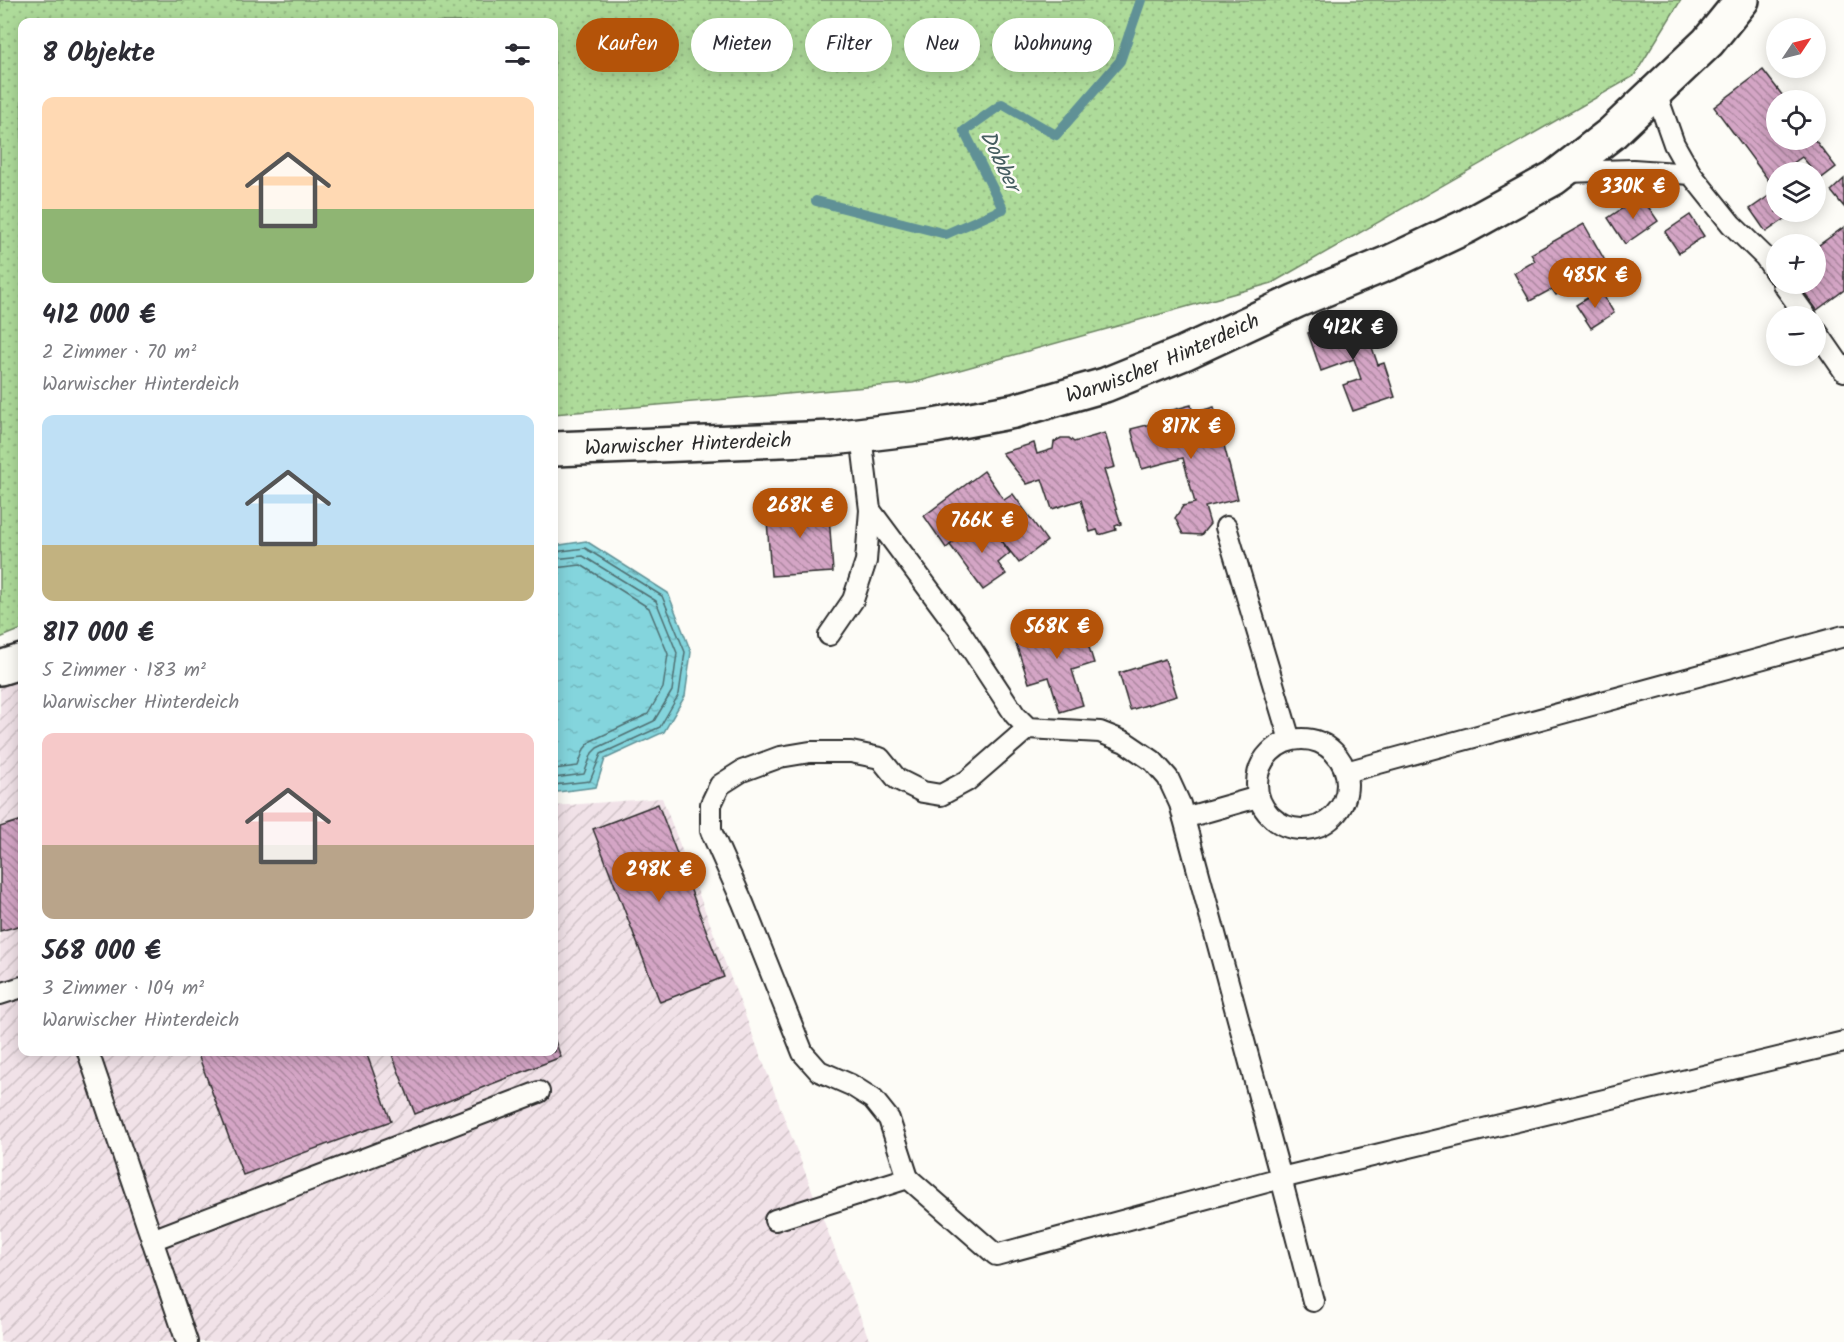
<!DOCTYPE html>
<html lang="de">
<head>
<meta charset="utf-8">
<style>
  body { margin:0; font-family:Kalam,sans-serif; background:#f7f7f7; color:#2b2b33; height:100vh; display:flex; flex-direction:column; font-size:22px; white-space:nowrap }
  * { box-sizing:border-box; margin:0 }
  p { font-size:20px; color:#7c7c81 }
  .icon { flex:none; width:33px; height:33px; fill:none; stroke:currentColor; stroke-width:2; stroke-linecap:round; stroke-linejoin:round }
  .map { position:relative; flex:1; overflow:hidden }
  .drawer { position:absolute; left:18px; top:18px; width:540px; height:1038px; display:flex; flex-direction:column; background:#fff; border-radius:12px; box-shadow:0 3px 15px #0003 }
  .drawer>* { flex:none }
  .banner { position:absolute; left:576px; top:18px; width:570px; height:54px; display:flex; gap:12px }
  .needle { width:39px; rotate:55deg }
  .buttons { position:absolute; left:1766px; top:18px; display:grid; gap:12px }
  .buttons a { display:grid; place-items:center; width:60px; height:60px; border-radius:50%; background:#fff; box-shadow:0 3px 15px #0003; font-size:30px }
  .price { position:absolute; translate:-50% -51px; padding:0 14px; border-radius:21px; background:#b45309; color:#fff; font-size:20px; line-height:39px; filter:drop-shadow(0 2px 3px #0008) }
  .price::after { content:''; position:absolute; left:50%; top:36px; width:18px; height:14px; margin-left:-9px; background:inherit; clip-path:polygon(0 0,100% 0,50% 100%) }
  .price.selected { background:#222; color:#fff }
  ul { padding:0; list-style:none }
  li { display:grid; align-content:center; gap:12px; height:318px; padding:0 24px }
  li span { display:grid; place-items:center; height:186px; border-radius:12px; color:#555 }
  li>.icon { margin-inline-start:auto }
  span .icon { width:108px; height:108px; fill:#fffc; stroke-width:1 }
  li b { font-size:26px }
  h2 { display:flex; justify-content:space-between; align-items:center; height:72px; padding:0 24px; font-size:26px }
  .pill { padding:0 21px; border-radius:27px; background:#fff; box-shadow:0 3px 15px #0003; font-size:21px; line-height:54px }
  .pill.selected { background:#b45309; color:#fff }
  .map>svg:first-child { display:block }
</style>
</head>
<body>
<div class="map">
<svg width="1844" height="1342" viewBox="0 0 1844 1342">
  <defs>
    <pattern id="industrial-furrows" width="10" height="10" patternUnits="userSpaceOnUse" patternTransform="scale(1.5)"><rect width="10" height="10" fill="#f1e2e8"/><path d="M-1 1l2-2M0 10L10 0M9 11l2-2" fill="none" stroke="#cfc2c7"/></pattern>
    <pattern id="grass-dots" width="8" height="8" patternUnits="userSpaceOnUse" patternTransform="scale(1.5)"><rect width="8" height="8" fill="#aedb9a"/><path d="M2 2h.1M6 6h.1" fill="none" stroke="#96bc85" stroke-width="1.8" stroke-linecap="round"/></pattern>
    <pattern id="water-ripples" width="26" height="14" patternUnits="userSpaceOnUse" patternTransform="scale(1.5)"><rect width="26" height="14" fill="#84d5dd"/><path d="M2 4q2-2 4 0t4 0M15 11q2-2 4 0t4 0" fill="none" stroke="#72b7be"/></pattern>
    <pattern id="building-back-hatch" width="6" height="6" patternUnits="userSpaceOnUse" patternTransform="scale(1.5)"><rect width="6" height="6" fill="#d4a5c5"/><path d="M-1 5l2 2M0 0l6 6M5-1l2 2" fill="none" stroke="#ac87a0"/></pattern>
  </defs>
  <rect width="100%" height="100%" fill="#fdfcf7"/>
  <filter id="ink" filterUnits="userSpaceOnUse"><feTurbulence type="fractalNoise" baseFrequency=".0167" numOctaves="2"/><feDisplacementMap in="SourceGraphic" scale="12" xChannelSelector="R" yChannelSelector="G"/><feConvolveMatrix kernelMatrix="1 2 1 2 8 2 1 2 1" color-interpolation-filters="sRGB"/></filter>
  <g filter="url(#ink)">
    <path fill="url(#industrial-furrows)" d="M22 673V1052H554V806L662 798 870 1342H0V681Z"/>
    <path fill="url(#grass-dots)" stroke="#6c8362" stroke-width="1.5" d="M0 0H1681L1634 76 1272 283 913 383 554 414V22H22V629L0 638Z"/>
    <path fill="url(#water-ripples)" stroke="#609196" stroke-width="1.5" d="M586 541 668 593 691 652 685 696 664 732 605 759 596 787 558 792 554 791V546Z"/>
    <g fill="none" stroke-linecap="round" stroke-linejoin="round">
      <g stroke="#4f6f72" stroke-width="1.5">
        <path d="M554 552 585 548 662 596 685 652 679 694 660 727 601 754 590 781 554 785"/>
        <path d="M554 559 583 556 656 601 677 653 672 691 654 721 597 748 592 753 584 774 554 778"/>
        <path d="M554 568 581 565 649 608 668 654 663 688 648 714 591 741 584 749 578 766 554 769"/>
      </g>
      <path stroke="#609196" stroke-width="10" d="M816 201 946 234 1003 209 964 131 1002 104 1056 135 1120 61 1141 0"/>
    </g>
    <g fill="url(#building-back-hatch)" stroke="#2b2b2b" stroke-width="1.5">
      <path d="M1763 70 1786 100H1776V140H1815L1836 167 1819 180 1815 172 1802 157 1780 172H1776V176L1769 181 1714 107Z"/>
      <path d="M1844 179V207L1831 191Z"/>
      <path d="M1773 193 1776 198V212H1785L1788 217 1766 232 1750 209Z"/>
      <path d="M1641 196 1658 221 1625 244 1608 218Z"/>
      <path d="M1690 215 1704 236 1679 253 1665 232Z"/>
      <path d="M1584 224 1608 266 1556 295 1552 289 1530 301 1514 273 1535 261 1531 254Z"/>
      <path d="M1844 227V290L1817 310 1798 284H1815V248Z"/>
      <path d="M1600 290 1614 313 1591 328 1576 305Z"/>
      <path d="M1361 315 1378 365 1384 363 1395 397 1353 411 1343 385 1361 379 1354 359 1321 371 1308 333Z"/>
      <path d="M1191 405 1193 413 1214 407 1238 499 1205 507 1210 524 1201 535 1183 534 1175 518 1183 506 1195 503 1183 458 1142 469 1131 429 1167 420 1165 412Z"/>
      <path d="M1105 433 1115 467 1104 470 1121 524 1115 526 1116 530 1099 535 1097 530 1090 532 1081 500 1052 509 1042 479 1027 484 1002 453 1034 443 1037 454 1053 449 1054 442 1061 438H1069L1074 442Z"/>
      <path d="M984 471 1004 500 1013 494 1047 541 1019 563 985 519 946 548 924 516Z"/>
      <path d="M828 501 833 572 771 576 766 506Z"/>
      <path d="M985 519 1010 553 998 563 1006 574 983 590 950 545Z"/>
      <path d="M1080 619 1094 663 1072 670 1083 705 1060 712 1049 677 1029 683 1015 641Z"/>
      <path d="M1165 659 1177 696 1130 710 1119 673Z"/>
      <path d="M658 804 724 977 660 1002 593 829Z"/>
      <path d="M22 820V925L0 931V827Z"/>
      <path d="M554 1038 561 1057 415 1114 391 1052H554Z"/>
      <path d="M197 1052H366L391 1121 243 1175Z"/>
    </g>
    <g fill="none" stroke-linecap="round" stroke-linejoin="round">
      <g stroke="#2b2b2b" stroke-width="24">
        <g id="service">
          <path d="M1656 93 1674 144 1691 174 1731 224 1765 257 1776 273"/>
          <path d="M1565 172 1633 170 1691 174"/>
          <path d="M1783 284 1806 316"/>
          <path d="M1815 329 1844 371"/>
          <path d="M870 510 957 627 1015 715 1028 728 1100 732 1125 742 1153 761 1168 778 1180 804 1281 1178 1844 1042"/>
          <path d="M1226 527 1290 740"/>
          <path d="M829 635 853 600 866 561 870 510 861 435"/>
          <circle cx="1302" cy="784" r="45"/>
          <path d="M1346 772 1844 636"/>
          <path d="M1184 818 1258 797"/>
          <path d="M0 994 22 987"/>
          <path d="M88 1052 187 1342"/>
          <path d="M908 1178 996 1255 1281 1178 1313 1301"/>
          <path d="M775 1220 908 1178 889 1119 873 1099 851 1085 819 1071 803 1053 743 903 711 831V804L720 785 742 771 780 757 810 752H851L880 758 897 779 923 792 941 795 967 781 1028 728"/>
          <path d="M152 1240 539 1092"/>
        </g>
      </g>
      <g stroke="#2b2b2b" stroke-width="38">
        <g id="tertiary">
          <path id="s1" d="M554 449 833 438 934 426 1014 411 1105 385 1184 353 1296 301 1393 261 1467 226 1554 178 1612 133 1708 42 1742 0"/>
          <path d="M0 668 22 661"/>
        </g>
      </g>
      <use href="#service" stroke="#fdfcf7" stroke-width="20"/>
      <use href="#tertiary" stroke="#fdfcf7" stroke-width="33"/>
    </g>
  </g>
  <g text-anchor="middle" stroke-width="5" stroke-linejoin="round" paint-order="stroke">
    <g font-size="21" fill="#2b2b2b" stroke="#fdfcf7">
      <text dy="7" stroke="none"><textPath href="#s1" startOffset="620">Warwischer Hinterdeich</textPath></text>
      <text dy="7" stroke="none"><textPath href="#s1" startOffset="134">Warwischer Hinterdeich</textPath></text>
    </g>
    <g font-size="22" font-style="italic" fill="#465e60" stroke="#fdfcf7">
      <text transform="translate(1001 160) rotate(64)" y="8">Dobber</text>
    </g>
  </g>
</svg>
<div class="buttons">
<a><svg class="needle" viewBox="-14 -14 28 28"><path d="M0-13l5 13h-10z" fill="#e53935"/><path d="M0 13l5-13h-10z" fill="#7c7c81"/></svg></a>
<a><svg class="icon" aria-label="locate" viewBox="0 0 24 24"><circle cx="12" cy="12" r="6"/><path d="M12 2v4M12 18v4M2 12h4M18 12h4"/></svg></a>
<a><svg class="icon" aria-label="layers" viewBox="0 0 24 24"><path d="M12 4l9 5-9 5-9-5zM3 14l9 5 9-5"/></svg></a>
<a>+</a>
<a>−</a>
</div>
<b class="price" style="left:1633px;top:220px">330K €</b>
<b class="price" style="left:1595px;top:309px">485K €</b>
<b class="price selected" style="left:1353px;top:361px">412K €</b>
<b class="price" style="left:1191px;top:460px">817K €</b>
<b class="price" style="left:800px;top:539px">268K €</b>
<b class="price" style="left:982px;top:554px">766K €</b>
<b class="price" style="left:1057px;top:660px">568K €</b>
<b class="price" style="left:659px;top:903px">298K €</b>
<div class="banner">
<a class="pill selected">Kaufen</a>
<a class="pill">Mieten</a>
<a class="pill">Filter</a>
<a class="pill">Neu</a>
<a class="pill">Wohnung</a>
</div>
<section class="drawer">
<h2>8 Objekte<svg class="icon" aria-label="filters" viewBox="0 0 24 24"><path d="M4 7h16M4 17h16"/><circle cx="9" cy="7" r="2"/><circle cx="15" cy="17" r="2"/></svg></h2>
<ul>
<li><span style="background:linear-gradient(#ffd9b3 60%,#8fb573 0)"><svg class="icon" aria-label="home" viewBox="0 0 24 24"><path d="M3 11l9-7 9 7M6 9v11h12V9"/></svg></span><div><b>412 000 €</b><p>2 Zimmer · 70 m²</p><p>Warwischer Hinterdeich</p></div></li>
<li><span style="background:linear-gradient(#bfe0f5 70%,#c2b280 0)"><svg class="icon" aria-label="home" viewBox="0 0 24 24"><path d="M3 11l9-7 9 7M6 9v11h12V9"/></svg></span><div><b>817 000 €</b><p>5 Zimmer · 183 m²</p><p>Warwischer Hinterdeich</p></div></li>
<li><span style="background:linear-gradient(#f6c9c9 60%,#b9a48a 0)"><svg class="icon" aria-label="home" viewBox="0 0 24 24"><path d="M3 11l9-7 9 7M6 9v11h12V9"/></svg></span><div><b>568 000 €</b><p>3 Zimmer · 104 m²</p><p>Warwischer Hinterdeich</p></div></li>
</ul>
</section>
</div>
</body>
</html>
